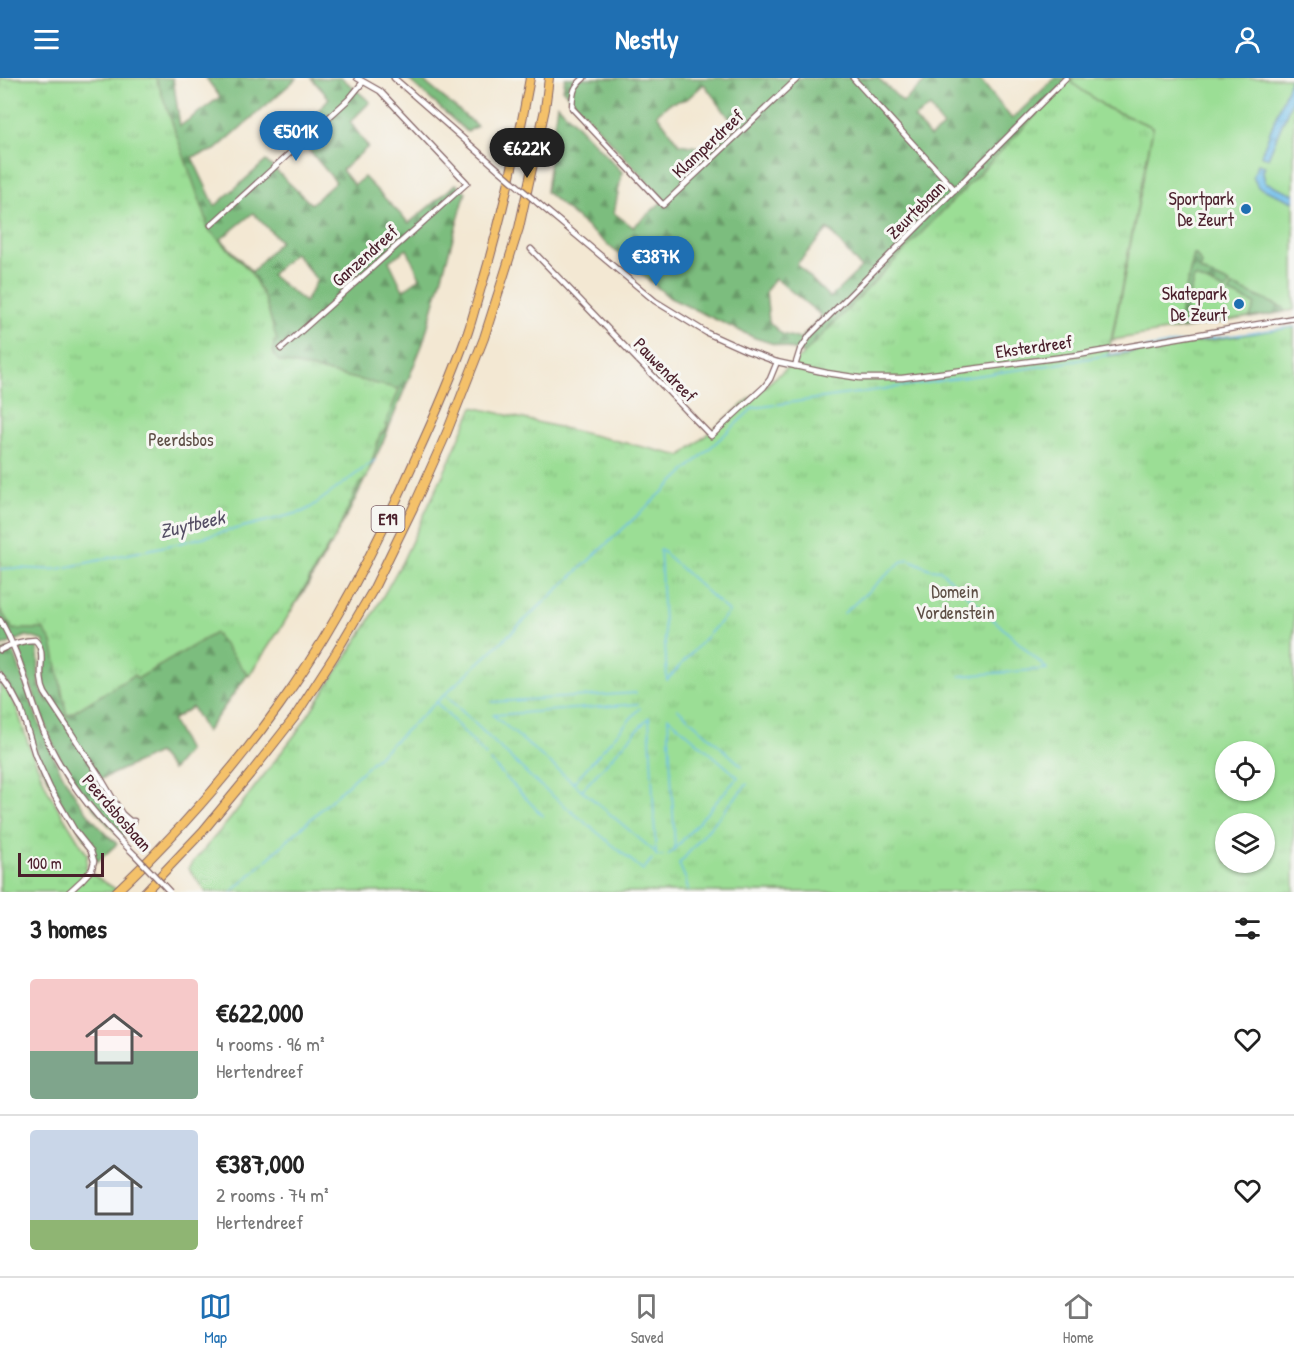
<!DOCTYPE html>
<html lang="en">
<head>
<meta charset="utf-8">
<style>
  body { margin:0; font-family:"Patrick Hand",sans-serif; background:#f6f6f6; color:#222; height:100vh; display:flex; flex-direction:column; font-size:22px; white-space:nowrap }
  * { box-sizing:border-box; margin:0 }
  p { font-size:20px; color:#767676 }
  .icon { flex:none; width:33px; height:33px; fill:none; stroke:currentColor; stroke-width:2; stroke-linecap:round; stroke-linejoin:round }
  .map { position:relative; height:814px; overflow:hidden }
  .side { display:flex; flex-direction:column; background:#fff; flex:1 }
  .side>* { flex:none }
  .tools { position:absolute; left:1215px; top:663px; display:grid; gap:12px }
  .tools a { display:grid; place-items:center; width:60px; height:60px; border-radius:50%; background:#fff; box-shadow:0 2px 4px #0004; font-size:30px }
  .scale { position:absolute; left:18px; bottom:15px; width:86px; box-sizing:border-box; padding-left:6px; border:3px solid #4a1f2b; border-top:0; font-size:16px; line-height:21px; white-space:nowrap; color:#4a1f2b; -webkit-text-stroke:4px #f6f6f2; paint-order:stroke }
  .price { position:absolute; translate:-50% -51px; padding:0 14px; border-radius:21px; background:#1f6fb2; color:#fff; font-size:20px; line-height:39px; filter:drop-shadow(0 2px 3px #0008) }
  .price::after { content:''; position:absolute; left:50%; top:36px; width:18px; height:14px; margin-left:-9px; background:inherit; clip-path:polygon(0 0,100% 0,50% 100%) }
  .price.selected { background:#222; color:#fff }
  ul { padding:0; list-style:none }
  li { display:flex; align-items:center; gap:18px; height:150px; padding:0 30px }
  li+li { border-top:2px solid #e0e0e0 }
  li span { display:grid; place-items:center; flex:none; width:168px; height:120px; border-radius:6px; color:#555 }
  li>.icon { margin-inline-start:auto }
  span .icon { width:72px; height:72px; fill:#fffc; stroke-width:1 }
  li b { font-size:26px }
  h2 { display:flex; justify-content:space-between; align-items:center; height:72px; padding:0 30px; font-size:26px }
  header { display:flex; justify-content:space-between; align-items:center; height:78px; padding:0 30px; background:#1f6fb2; color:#fff; font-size:27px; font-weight:800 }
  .menu { display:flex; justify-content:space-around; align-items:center; height:84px; border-top:2px solid #e0e0e0; background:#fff; font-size:16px; color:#767676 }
  .menu a { display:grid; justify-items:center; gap:3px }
  .menu .selected { color:#1f6fb2 }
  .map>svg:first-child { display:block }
</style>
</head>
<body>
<header><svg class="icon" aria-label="menu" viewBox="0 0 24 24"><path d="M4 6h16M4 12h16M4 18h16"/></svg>Nestly<svg class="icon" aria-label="person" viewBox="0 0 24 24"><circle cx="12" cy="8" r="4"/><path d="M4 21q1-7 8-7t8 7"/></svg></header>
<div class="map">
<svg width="1294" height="814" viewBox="0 0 1294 814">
  <defs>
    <pattern id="forest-firs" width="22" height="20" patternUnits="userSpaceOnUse" patternTransform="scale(1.5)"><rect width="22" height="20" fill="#7cbd7e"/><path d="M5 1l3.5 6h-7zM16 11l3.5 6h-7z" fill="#689967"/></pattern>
    <pattern id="park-tufts" width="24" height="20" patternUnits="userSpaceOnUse" patternTransform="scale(1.5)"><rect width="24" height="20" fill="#9bde95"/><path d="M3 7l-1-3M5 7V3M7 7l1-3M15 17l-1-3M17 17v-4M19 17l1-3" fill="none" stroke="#87be81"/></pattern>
    <pattern id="water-ripples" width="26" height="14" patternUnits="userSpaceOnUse" patternTransform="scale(1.5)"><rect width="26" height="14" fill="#70bfeb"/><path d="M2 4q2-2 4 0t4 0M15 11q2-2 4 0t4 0" fill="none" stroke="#5e9bbf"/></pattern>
  </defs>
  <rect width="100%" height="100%" fill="#f6f6f2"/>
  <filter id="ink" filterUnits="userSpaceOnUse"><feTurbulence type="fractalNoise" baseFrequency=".0167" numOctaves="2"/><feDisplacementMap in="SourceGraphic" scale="12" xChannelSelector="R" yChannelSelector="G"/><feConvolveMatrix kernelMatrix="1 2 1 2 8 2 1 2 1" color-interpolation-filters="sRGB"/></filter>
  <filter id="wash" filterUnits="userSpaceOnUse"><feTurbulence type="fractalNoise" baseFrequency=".008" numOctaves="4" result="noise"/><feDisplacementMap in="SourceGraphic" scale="24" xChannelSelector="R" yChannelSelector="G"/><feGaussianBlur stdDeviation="1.35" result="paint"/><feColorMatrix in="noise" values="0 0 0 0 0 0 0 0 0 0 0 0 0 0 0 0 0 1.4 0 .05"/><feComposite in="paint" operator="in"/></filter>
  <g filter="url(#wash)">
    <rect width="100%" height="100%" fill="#f3e8d3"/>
    <path fill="#9bde95" stroke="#727e60" stroke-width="1.5" d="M1073 0H1294V232L1112 262 1153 50 1107 30 1069 3Z"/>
    <g fill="url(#forest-firs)" stroke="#636e54" stroke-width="1.5" fill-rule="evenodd">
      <path d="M0 0H173L180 48 220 19 206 0H297L215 72 192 79 215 128 266 83 311 126 336 104 297 58 329 20 311 0H342L370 24 350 44 368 69 342 92 354 107 364 99 409 145 456 106 466 114 423 265 384 362 349 434 306 510 259 581 206 654 192 629 172 642 188 673 172 692 158 675 99 702 120 737 130 746 122 761C96 735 73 706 56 672 41 641 31 606 19 573 22 566 31 563 37 569 42 591 32 603 49 625L43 604 44 563 27 558 0 569ZM253 135 280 163 252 194 221 161ZM407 171 420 200 403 212 389 183ZM295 175 317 202 305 224 271 197Z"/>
      <path d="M407 0H420L477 48 467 54Z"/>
      <path d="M565 0H878L903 24 929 0H979L1012 41 1054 1V0H1073L1070 4 1107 30 1153 49 835 282 800 274 755 260 670 220 546 114 557 26 622 94 614 135 633 149 664 122 563 12ZM704 6 736 49 709 71 679 66 657 36 670 25 687 21ZM930 29 943 49 930 59 914 40ZM828 151 861 190 830 220 797 186ZM775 200 822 238 800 261 782 256 769 244 766 213Z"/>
      <path d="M1194 176 1196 177 1202 186 1200 192 1230 206 1226 213 1197 200H1194L1182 244 1184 247 1218 243 1227 240V243L1176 252Z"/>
      <path d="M1233 208 1284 230V234L1250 240 1255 226 1229 215Z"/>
      <path d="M7 571 14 574C34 634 54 698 97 746 103 753 110 759 117 766L97 784 92 771 63 727 41 688 24 634 0 595V574Z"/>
    </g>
    <g fill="url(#park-tufts)" stroke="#727e60" stroke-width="1.5" fill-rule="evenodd">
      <path d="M0 0H156L207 143 206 148 208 152 212 155 250 193 265 221 277 263 274 264C273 273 272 277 279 283L399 311 385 347H387L383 355 380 356 367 400 359 406 331 468 329 467 284 545 249 598 215 555 137 601 134 597 67 638 52 564 43 551H15L13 552 0 531Z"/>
      <path d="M1069 3 1107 30 1153 49 1108 278 1294 249V814H206L188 790 230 741 297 654 365 550 402 484 447 388 473 329 681 378 807 273ZM1226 674H1264V712H1226ZM1226 746H1264V784H1226Z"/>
      <path d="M0 603 10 618 17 631 29 668 49 715 88 778 87 779 86 792 120 814H0Z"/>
    </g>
    <g fill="url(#water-ripples)" stroke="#5d6f8b" stroke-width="1.5">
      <path d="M1291 0H1294L1293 20 1268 80 1261 77Z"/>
      <path d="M1258 86 1265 88 1263 94 1265 104 1294 116V124L1258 109 1253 99Z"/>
    </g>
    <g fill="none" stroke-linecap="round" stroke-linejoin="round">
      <g stroke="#70bfeb" stroke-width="1.5">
        <path d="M660 471 729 534 667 602Z"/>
        <path d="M0 491C19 488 39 493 58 491L180 465 302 434 310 430 375 382"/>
        <path d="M844 535 901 484 908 481 930 491 940 492 1047 591 960 598"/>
        <path d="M445 617 537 705 643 792 652 781"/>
        <path d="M436 624 486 678"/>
        <path d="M492 624 636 615"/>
        <path d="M678 631 742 688"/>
        <path d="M493 637 655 774"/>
        <path d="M494 637 638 626"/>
        <path d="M490 683 543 738"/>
        <path d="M573 705 640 630"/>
        <path d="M582 712 649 639 656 778H663"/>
        <path d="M668 777 675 771 738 699 668 639 675 771"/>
        <path d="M232 814 753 330 1051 287 1170 266 1294 249"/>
        <path d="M688 814 686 802 679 786 747 706"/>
      </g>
    </g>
  </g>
  <g filter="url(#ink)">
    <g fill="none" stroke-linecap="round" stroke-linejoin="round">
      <g stroke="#856566" stroke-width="7">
        <g id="street">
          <path d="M394 0 499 92"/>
          <path d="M584 0C572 10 573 16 572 30L663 127 798 0"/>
          <path d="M853 0 955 112"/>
          <path d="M540 127 655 223 707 255 747 273 777 284 827 295 860 300H902L1078 277 1294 240"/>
          <path d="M211 147 349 21 363 4"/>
          <path d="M531 171 711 358 764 309 770 301 777 284"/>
          <path d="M281 271 467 105 380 13 357 0"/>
          <path d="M795 288 800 272 810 257 1066 0"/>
          <path d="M0 542C23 580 30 625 49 666 70 709 102 745 136 778"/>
          <path d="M0 572C10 567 24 562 35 562 47 573 38 591 42 605 42 609 44 612 45 615L99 697 122 736 130 743H134"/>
          <path d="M0 597 12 614 21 631 35 677 50 710 75 753 91 773 94 783 92 791 82 802 69 814"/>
        </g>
      </g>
      <g stroke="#856566" stroke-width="10">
        <g id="highway">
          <path d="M116 814C175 758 231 695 279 628 335 551 378 466 416 379 435 338 453 296 468 254 474 236 478 218 484 200 503 134 518 67 530 0"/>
          <path d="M145 814 203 753 250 696 294 640 334 578 373 512 413 430 447 354 484 260 519 150 545 31 549 0"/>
        </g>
      </g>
      <use href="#street" stroke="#fff" stroke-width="4.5"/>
      <use href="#highway" stroke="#f4c16a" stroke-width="8"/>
      <g stroke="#856566" stroke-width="7" stroke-linecap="butt">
        <g id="street-bridge">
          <path d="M499 92 540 127"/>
          <path d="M136 778 170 814"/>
        </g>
      </g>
      <use href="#street-bridge" stroke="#fff" stroke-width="4.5"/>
    </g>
  </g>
  <g fill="#1f6fb2" stroke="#f6f6f2" stroke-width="2">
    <circle cx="1246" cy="131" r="6"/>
    <circle cx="1239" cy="226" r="6"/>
  </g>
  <g text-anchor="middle" stroke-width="6" stroke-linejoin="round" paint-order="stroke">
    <rect fill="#f6f6f2" stroke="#7e6067" stroke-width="1.5" x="371.5" y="428" width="33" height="26" rx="4.5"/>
    <g font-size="16" font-weight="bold" fill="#4a1f2b">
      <text x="388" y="447">E19</text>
    </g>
    <g font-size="18" fill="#4a1f2b" stroke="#f6f6f2">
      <text transform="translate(708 66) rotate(-43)" y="6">Klamperdreef</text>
      <text transform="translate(916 132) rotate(-45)" y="6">Zeurtebaan</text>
      <text transform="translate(365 178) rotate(-42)" y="6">Ganzendreef</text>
      <text transform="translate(1034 269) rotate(-8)" y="6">Eksterdreef</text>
      <text transform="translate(665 292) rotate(46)" y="6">Pauwendreef</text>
      <text transform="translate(117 735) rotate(49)" y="6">Peerdsbosbaan</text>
    </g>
    <g font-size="18" fill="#4a1f2b" stroke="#f6f6f2" text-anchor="end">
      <text x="1234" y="127">Sportpark<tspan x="1234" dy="21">De Zeurt</tspan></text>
      <text x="1227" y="222">Skatepark<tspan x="1227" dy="21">De Zeurt</tspan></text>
    </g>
    <g font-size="18" fill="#5e4f46" stroke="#f6f6f2">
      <text x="181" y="368">Peerdsbos</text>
      <text x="955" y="520">Domein<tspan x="955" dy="21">Vordenstein</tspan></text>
    </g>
    <g font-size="20" font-style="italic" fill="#554f65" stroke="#f6f6f2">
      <text transform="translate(192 446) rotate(-13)" y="7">Zuytbeek</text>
    </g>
  </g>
</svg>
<div class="tools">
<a><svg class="icon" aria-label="locate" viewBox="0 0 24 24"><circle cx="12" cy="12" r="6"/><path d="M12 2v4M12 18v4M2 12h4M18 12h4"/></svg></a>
<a><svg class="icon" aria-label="layers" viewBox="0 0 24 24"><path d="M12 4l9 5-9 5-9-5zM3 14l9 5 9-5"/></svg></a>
</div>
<div class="scale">100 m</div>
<b class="price" style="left:296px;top:84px">€501K</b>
<b class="price selected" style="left:527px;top:101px">€622K</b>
<b class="price" style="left:656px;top:209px">€387K</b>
</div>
<section class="side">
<h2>3 homes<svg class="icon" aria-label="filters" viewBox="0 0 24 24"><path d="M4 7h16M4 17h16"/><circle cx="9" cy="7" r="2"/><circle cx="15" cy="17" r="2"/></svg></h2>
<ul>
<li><span style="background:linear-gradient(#f6c9c9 60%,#7fa58c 0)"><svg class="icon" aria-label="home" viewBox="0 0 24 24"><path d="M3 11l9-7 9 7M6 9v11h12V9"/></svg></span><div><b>€622,000</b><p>4 rooms · 96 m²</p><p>Hertendreef</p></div><svg class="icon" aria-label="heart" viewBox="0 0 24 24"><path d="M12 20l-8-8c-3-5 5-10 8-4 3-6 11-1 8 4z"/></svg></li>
<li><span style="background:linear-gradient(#c9d6e8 75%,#8fb573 0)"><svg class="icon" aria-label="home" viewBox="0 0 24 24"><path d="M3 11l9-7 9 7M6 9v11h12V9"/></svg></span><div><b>€387,000</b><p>2 rooms · 74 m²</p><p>Hertendreef</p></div><svg class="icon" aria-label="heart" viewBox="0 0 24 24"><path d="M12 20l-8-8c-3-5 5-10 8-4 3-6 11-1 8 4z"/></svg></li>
</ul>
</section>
<nav class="menu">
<a class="selected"><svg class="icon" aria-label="map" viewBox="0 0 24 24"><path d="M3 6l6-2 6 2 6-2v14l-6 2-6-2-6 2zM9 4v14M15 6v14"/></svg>Map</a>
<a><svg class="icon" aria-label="saved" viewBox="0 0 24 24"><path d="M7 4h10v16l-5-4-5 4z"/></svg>Saved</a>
<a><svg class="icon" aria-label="home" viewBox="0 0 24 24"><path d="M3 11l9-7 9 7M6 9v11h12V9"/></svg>Home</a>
</nav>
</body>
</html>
